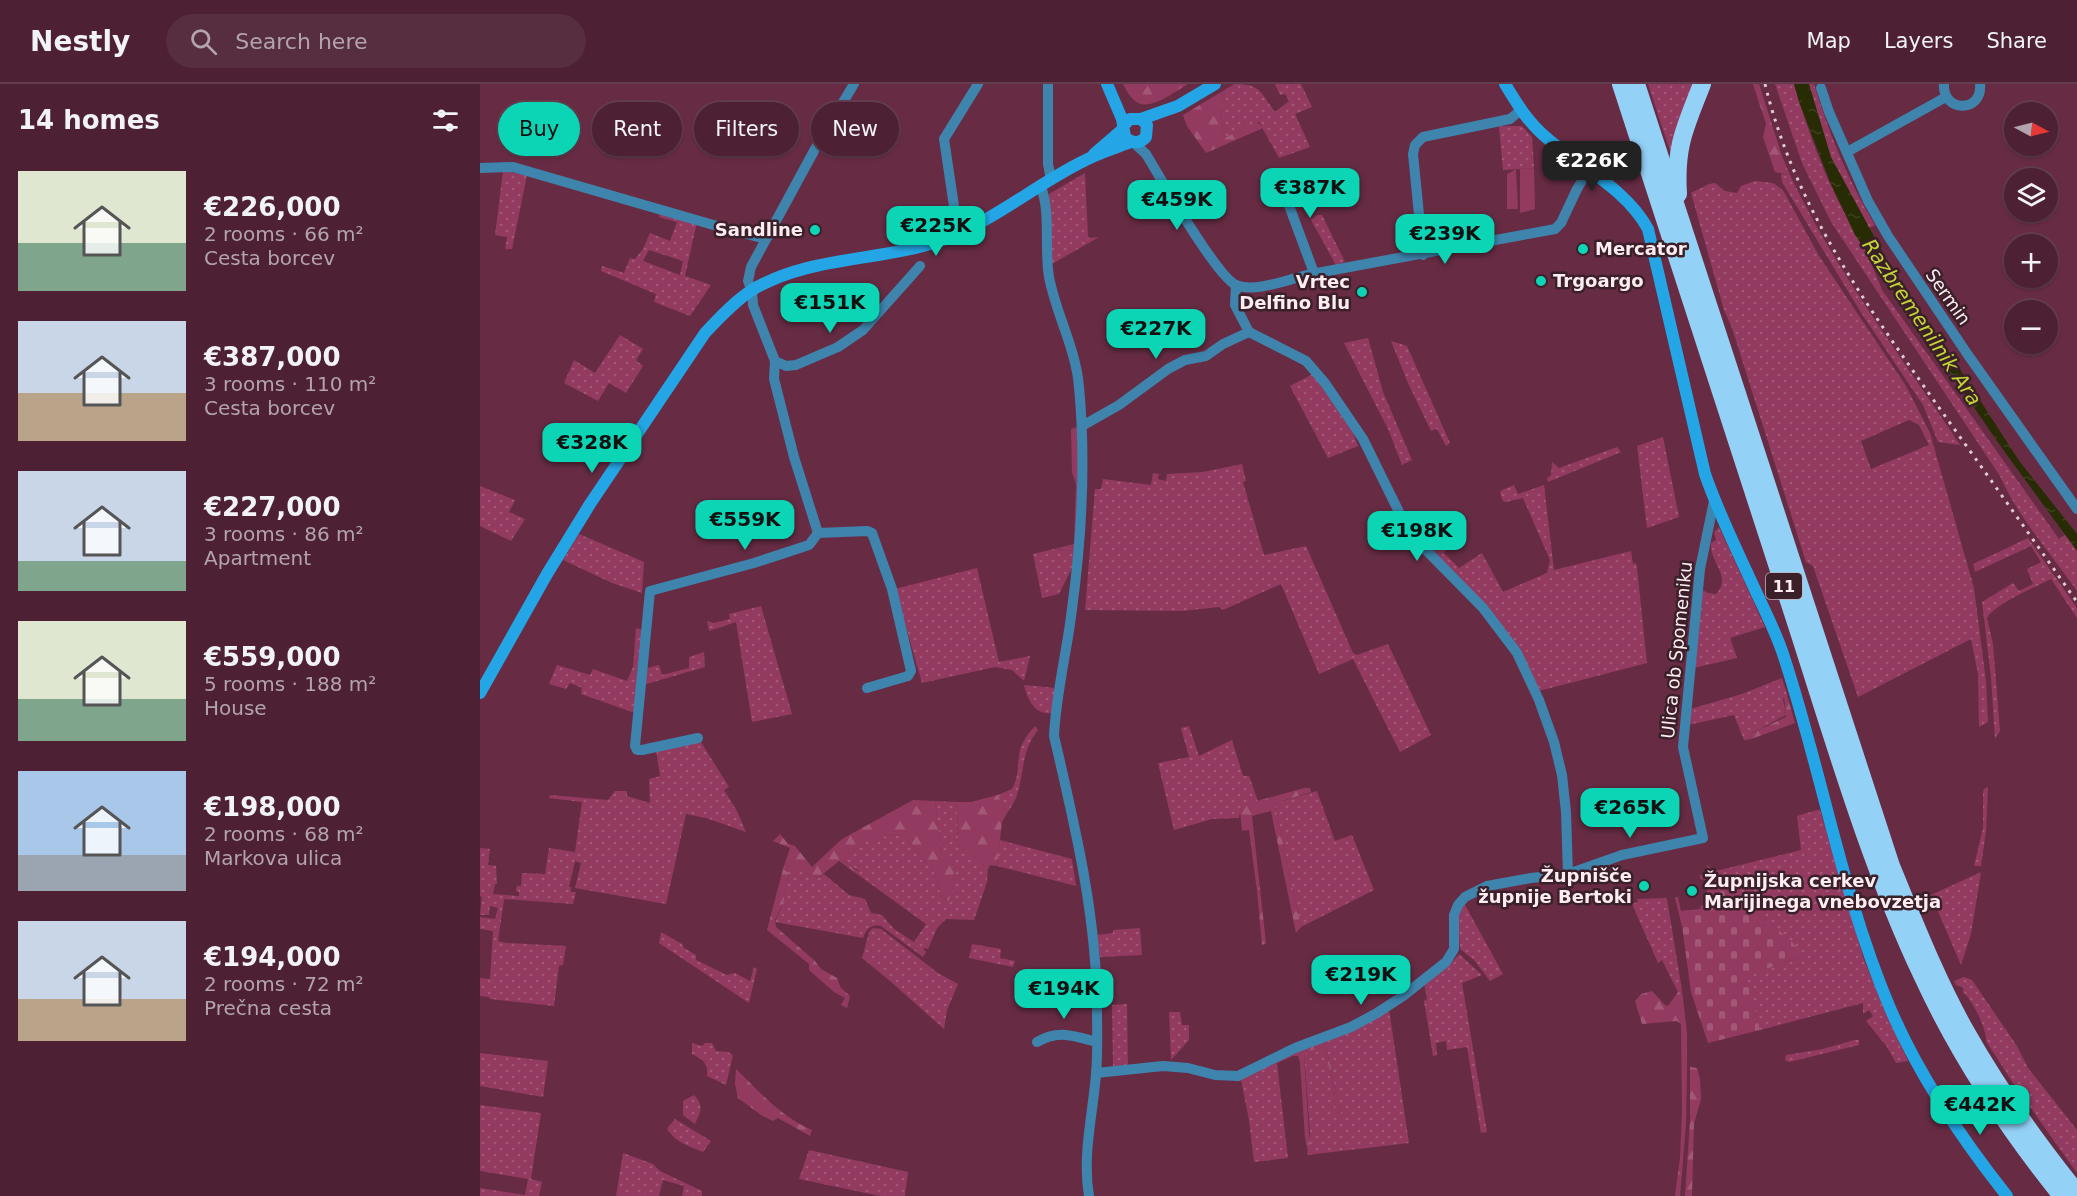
<!DOCTYPE html>
<html lang="en">
<head>
<meta charset="utf-8">
<style>
  body { margin:0; font-family:"DejaVu Sans",sans-serif; background:#572e3f; color:#f1f3f6; height:100vh; display:flex; flex-direction:column; font-size:22px; white-space:nowrap }
  * { box-sizing:border-box; margin:0 }
  p { font-size:20px; color:#b3a3ac }
  .icon { flex:none; width:33px; height:33px; fill:none; stroke:currentColor; stroke-width:2; stroke-linecap:round; stroke-linejoin:round }
  .map { position:relative; flex:1; overflow:hidden }
  .side { display:flex; flex-direction:column; background:#4d2133; width:480px }
  .side>* { flex:none }
  .top-card { position:absolute; left:18px; top:18px; width:570px; height:54px; display:flex; gap:12px }
  .needle { width:39px; rotate:97deg }
  .controls { position:absolute; left:1524px; top:18px; display:grid; gap:12px }
  .controls a { display:grid; place-items:center; width:54px; height:54px; border-radius:50%; background:#4d2133; box-shadow:0 2px 4px #0004,0 0 0 2px #643e4e; font-size:30px }
  .price { position:absolute; translate:-50% -51px; padding:0 14px; border-radius:12px; background:#0cd5b5; color:#111; font-size:20px; line-height:39px; filter:drop-shadow(0 2px 3px #0008) }
  .price::after { content:''; position:absolute; left:50%; top:36px; width:18px; height:14px; margin-left:-9px; background:inherit; clip-path:polygon(0 0,100% 0,50% 100%) }
  .price.current { background:#222; color:#fff }
  ul { padding:0; list-style:none }
  li { display:flex; align-items:center; gap:18px; height:150px; padding:0 18px }
  li span { display:grid; place-items:center; flex:none; width:168px; height:120px; border-radius:0px; color:#555 }
  li>.icon { margin-inline-start:auto }
  span .icon { width:72px; height:72px; fill:#fffc; stroke-width:1 }
  li b { font-size:26px }
  h2 { display:flex; justify-content:space-between; align-items:center; height:72px; padding:0 18px; font-size:26px }
  .tag { padding:0 21px; border-radius:27px; background:#4d2133; box-shadow:0 2px 4px #0004,0 0 0 2px #643e4e; font-size:21px; line-height:54px }
  .tag.current { background:#0cd5b5; color:#111 }
  header { display:flex; align-items:center; gap:36px; box-sizing:border-box; height:84px; padding:0 30px; background:#4d2133; border-bottom:2px solid #643e4e }
  header strong { font-size:28px }
  nav { display:flex; gap:33px; margin-inline-start:auto; font-size:21px }
  .search { width:420px; height:54px; background:#572e3f; display:flex; align-items:center; gap:15px; box-sizing:border-box; padding:0 21px; border-radius:33px; color:#b3a3ac; font-size:22px }
  main { display:flex; flex:1; min-height:0 }
  .map>svg:first-child { display:block }
</style>
</head>
<body>
<header>
<strong>Nestly</strong>
<div class="search"><svg class="icon" aria-label="search" viewBox="0 0 24 24"><circle cx="10" cy="10" r="6"/><path d="M15 15l6 6"/></svg>Search here</div>
<nav><a>Map</a><a>Layers</a><a>Share</a></nav>
</header>
<main>
<section class="side">
<h2>14 homes<svg class="icon" aria-label="filters" viewBox="0 0 24 24"><path d="M4 7h16M4 17h16"/><circle cx="9" cy="7" r="2"/><circle cx="15" cy="17" r="2"/></svg></h2>
<ul>
<li><span style="background:linear-gradient(#dfe7d0 60%,#7fa58c 0)"><svg class="icon" aria-label="home" viewBox="0 0 24 24"><path d="M3 11l9-7 9 7M6 9v11h12V9"/></svg></span><div><b>€226,000</b><p>2 rooms · 66 m²</p><p>Cesta borcev</p></div></li>
<li><span style="background:linear-gradient(#c9d6e8 60%,#b9a48a 0)"><svg class="icon" aria-label="home" viewBox="0 0 24 24"><path d="M3 11l9-7 9 7M6 9v11h12V9"/></svg></span><div><b>€387,000</b><p>3 rooms · 110 m²</p><p>Cesta borcev</p></div></li>
<li><span style="background:linear-gradient(#c9d6e8 75%,#7fa58c 0)"><svg class="icon" aria-label="home" viewBox="0 0 24 24"><path d="M3 11l9-7 9 7M6 9v11h12V9"/></svg></span><div><b>€227,000</b><p>3 rooms · 86 m²</p><p>Apartment</p></div></li>
<li><span style="background:linear-gradient(#dfe7d0 65%,#7fa58c 0)"><svg class="icon" aria-label="home" viewBox="0 0 24 24"><path d="M3 11l9-7 9 7M6 9v11h12V9"/></svg></span><div><b>€559,000</b><p>5 rooms · 188 m²</p><p>House</p></div></li>
<li><span style="background:linear-gradient(#a9c7e8 70%,#9aa5b1 0)"><svg class="icon" aria-label="home" viewBox="0 0 24 24"><path d="M3 11l9-7 9 7M6 9v11h12V9"/></svg></span><div><b>€198,000</b><p>2 rooms · 68 m²</p><p>Markova ulica</p></div></li>
<li><span style="background:linear-gradient(#c9d6e8 65%,#b9a48a 0)"><svg class="icon" aria-label="home" viewBox="0 0 24 24"><path d="M3 11l9-7 9 7M6 9v11h12V9"/></svg></span><div><b>€194,000</b><p>2 rooms · 72 m²</p><p>Prečna cesta</p></div></li>
</ul>
</section>
<div class="map">
<svg width="1597" height="1112" viewBox="0 0 1597 1112">
  <defs>
    <pattern id="grass-dots" width="8" height="8" patternUnits="userSpaceOnUse" patternTransform="scale(1.5)"><rect width="8" height="8" fill="#933a60"/><path d="M2 2h.1M6 6h.1" fill="none" stroke="#a35777" stroke-width="1.8" stroke-linecap="round"/></pattern>
    <pattern id="forest-firs" width="22" height="20" patternUnits="userSpaceOnUse" patternTransform="scale(1.5)"><rect width="22" height="20" fill="#933a60"/><path d="M5 1l3.5 6h-7zM16 11l3.5 6h-7z" fill="#a35777"/></pattern>
    <pattern id="cemetery-stones" width="16" height="16" patternUnits="userSpaceOnUse" patternTransform="scale(1.5)"><rect width="16" height="16" fill="#933a60"/><path d="M2 7V4a2 2 0 0 1 4 0v3zM10 15v-3a2 2 0 0 1 4 0v3z" fill="#a35777"/></pattern>
    <pattern id="water-ripples" width="26" height="14" patternUnits="userSpaceOnUse" patternTransform="scale(1.5)"><rect width="26" height="14" fill="#272c05"/><path d="M2 4q2-2 4 0t4 0M15 11q2-2 4 0t4 0" fill="none" stroke="#3c411e"/></pattern>
  </defs>
  <rect width="100%" height="100%" fill="#672c44"/>
  <g fill="url(#grass-dots)" fill-rule="evenodd">
    <path d="M754 0C781 0 780 8 795 28L809 17 805 10 800 11 795 0H821L832 23 815 30 830 63 799 74 779 38H776L747 53 743 52 741 25 743 7Z"/>
    <path d="M1168 0H1216L1191 70Z"/>
    <path d="M1295 0H1314C1331 58 1352 116 1388 165L1386 167 1402 206 1579 455 1585 451 1597 465V507C1573 473 1536 430 1520 392L1351 138 1322 79Z"/>
    <path d="M1323 0H1334C1349 49 1368 97 1395 141L1385 146 1358 94Z"/>
    <path d="M1019 42H1042L1052 53 1054 84 1023 86Z"/>
    <path d="M23 87 47 91 32 165H25L27 153 15 151Z"/>
    <path d="M605 89 608 152 609 154 619 153 572 180 570 179 569 110Z"/>
    <path d="M1301 90 1310 91C1356 188 1421 272 1480 361L1458 358 1443 321 1380 227 1302 98Z"/>
    <path d="M1275 97 1293 99 1303 106 1339 172 1426 302 1450 349 1494 504 1506 597 1508 638 1499 643 1498 590 1491 555 1378 613 1333 482 1326 478 1252 244 1244 226 1211 109 1229 100 1235 99 1245 107 1257 109 1261 102ZM1429 336 1439 341 1449 361 1391 385 1381 357Z"/>
    <path d="M182 127 217 138 205 192 231 201 210 232 174 218 176 210 121 187 122 182 144 189 150 174 155 175 163 165 170 149 190 157 197 138 179 133ZM169 166 203 177 200 191 163 177Z"/>
    <path d="M837 131H842L865 178 856 181 831 136Z"/>
    <path d="M140 251 163 265 156 276 163 282 146 309 129 299 118 317 84 299 94 276 115 289Z"/>
    <path d="M888 254 903 308 932 376 922 381 909 347 864 259Z"/>
    <path d="M911 257 927 262 970 359 966 362 957 345 951 347 928 299Z"/>
    <path d="M833 290 873 349 878 362 848 374 810 302Z"/>
    <path d="M1183 353 1199 433 1167 444 1157 362Z"/>
    <path d="M1137 363 1141 368 1068 398 1067 394 1071 391 1072 378 1079 384Z"/>
    <path d="M762 380 766 397 763 398 784 471 826 462 873 569 877 571 908 560 951 651 920 668 873 575 839 590 801 500 743 526 739 523 703 527 605 526 615 405H621L623 395 671 401 673 389 679 390 678 395 686 397 687 390 723 388Z"/>
    <path d="M1034 401 1038 410 1064 401 1074 486 1151 467 1153 480 1156 479 1157 484 1167 579 1059 607 1043 574 947 461 948 458 958 453 969 463 964 469 979 484 1002 469 1023 508 1067 489 1070 476 1043 414 1026 418 1023 417 1020 409 1022 406Z"/>
    <path d="M0 402 35 416 29 428 45 435 31 457 0 442Z"/>
    <path d="M1239 443 1285 543 1250 554 1257 574 1214 584 1222 506 1228 509 1236 510C1253 493 1229 478 1231 459L1236 456 1234 448Z"/>
    <path d="M99 450 164 478 162 509 132 499 83 476Z"/>
    <path d="M1548 454 1597 524V534L1571 495C1554 504 1516 519 1507 534L1513 560 1520 647 1515 655 1511 593 1502 518 1533 499 1539 507 1553 500 1547 485 1561 478 1551 462 1495 488 1493 480Z"/>
    <path d="M578 464 579 466 597 467 595 478 579 510 562 514 553 470Z"/>
    <path d="M497 484 519 578 550 572 544 597 532 586 515 583 442 599 415 505Z"/>
    <path d="M281 522 312 630 272 638 256 538 229 547 227 537 234 539 250 535 249 530Z"/>
    <path d="M156 544 163 546 156 627 152 628 101 610 102 604 90 599 86 605 69 600 77 581 110 591 113 585 147 597 153 583Z"/>
    <path d="M224 568 225 583 163 601 164 585 179 581 182 591 209 584V573Z"/>
    <path d="M1302 594 1308 613 1307 611 1303 615 1306 631 1270 650 1271 655 1264 656 1254 631 1208 641 1210 625 1262 610Z"/>
    <path d="M544 601 575 604 572 629C554 631 548 616 544 601Z"/>
    <path d="M555 642 558 646C536 672 548 704 527 729L518 711 532 705C539 691 537 686 539 672 540 660 547 651 555 642Z"/>
    <path d="M709 642 719 672 752 656 763 692H769L778 717C767 720 760 722 759 734L732 735 694 746 678 679 709 673 701 644Z"/>
    <path d="M219 655 249 703 244 706 257 727 266 748 226 734 206 730 186 820 95 804 101 779 95 777 89 803H91V808H96L93 820 24 815 18 857 26 859 86 862 83 881 79 882 74 922 10 915 9 913 0 912V894L10 895 13 847 0 845V833L15 835 18 824 10 822 9 831H0L2 813 0 812V764L10 765 8 781 16 782 17 800H15L13 810 39 812V808L36 807 37 802H41L42 789 65 790 69 764 95 768 102 718 69 714 70 711 128 716 135 707H147V712L170 719 169 695 180 692 176 666Z"/>
    <path d="M1508 703 1506 747 1501 782H1494L1503 744V709L1504 705Z"/>
    <path d="M837 707 855 757 872 751 894 806 821 843 795 722 796 719Z"/>
    <path d="M455 717 477 718 478 761 508 785 507 798 494 836 466 835 457 844 448 865 443 864 446 868 443 873 401 842C391 840 387 844 383 854L295 838 303 820 309 789 303 785 305 779 338 794 344 790 369 811 385 815 391 829 402 831 414 845 434 858 446 840 377 790 379 787 363 776C386 755 392 752 424 751L455 790 462 815 469 817 475 795 461 770Z"/>
    <path d="M1337 726H1340L1384 876 1408 934 1428 977 1416 979 1407 963 1386 937 1393 932 1389 926 1383 930V919L1280 946 1266 891 1322 873 1306 852 1247 806 1226 781 1236 787 1321 766 1317 732Z"/>
    <path d="M520 756 592 775 596 802 517 782Z"/>
    <path d="M1501 788 1491 850 1481 881 1451 811Z"/>
    <path d="M1185 814 1187 815 1202 906 1198 908 1182 876 1178 879 1152 820 1158 818 1157 815Z"/>
    <path d="M984 819 1023 890 1010 897 994 876 980 865 978 834Z"/>
    <path d="M393 844 401 845 458 889 478 900 467 926 464 945 410 897 382 874 389 848Z"/>
    <path d="M660 844 662 871 620 873 617 851 633 849V846Z"/>
    <path d="M181 848 202 860 204 864 216 871V876L247 891 255 889 270 897 274 883 277 885 269 919 179 859Z"/>
    <path d="M492 860 521 865 520 874 535 877 533 883 489 874Z"/>
    <path d="M979 870 1002 891 982 899 1007 1048 1001 1049 987 963 967 966 966 957 956 959 957 971 953 972 944 917 947 915 944 899 973 877Z"/>
    <path d="M1484 893 1492 896 1494 899 1537 962 1548 984 1597 1046V1089L1533 999 1506 957C1507 945 1492 915 1482 907L1484 906 1482 903 1476 901 1474 897Z"/>
    <path d="M647 920 648 982 633 985 632 921Z"/>
    <path d="M909 925 929 1059 827 1071 830 1049 824 971 826 968 841 962 843 964 849 983 858 1036 862 1033 845 958Z"/>
    <path d="M689 928H700L702 941H709V956L691 976Z"/>
    <path d="M1374 956H1379V961L1309 978 1305 976 1306 971 1343 965Z"/>
    <path d="M212 959 222 962 225 959H232L236 967 248 968 253 971 246 1001 227 992C228 979 224 976 212 970Z"/>
    <path d="M0 969 68 977 63 1013 0 1002Z"/>
    <path d="M797 979 808 1074 774 1078 769 1036 761 996Z"/>
    <path d="M214 1011C224 1022 221 1027 215 1040L203 1031V1017Z"/>
    <path d="M0 1021 61 1029 51 1095 62 1098 59 1112H0V1104L45 1111 48 1095 0 1087Z"/>
    <path d="M195 1035 231 1057 223 1068C209 1062 195 1058 187 1045Z"/>
    <path d="M329 1066 428 1088 425 1112H400L319 1095Z"/>
    <path d="M143 1069 173 1080 180 1087 222 1107V1112H202L204 1102 183 1096 179 1112H136Z"/>
  </g>
  <g fill="url(#forest-firs)">
    <path d="M643 0H708C695 7 668 30 654 16 649 12 646 5 643 0Z"/>
    <path d="M1273 0H1279L1302 72 1310 91 1295 88 1283 53 1286 40Z"/>
    <path d="M743 7 741 25 743 52 747 53 776 37 783 44 726 69 707 42 703 31Z"/>
    <path d="M597 343 600 355 597 467 581 466 578 464 594 460 596 400 592 388 591 345Z"/>
    <path d="M1304 611H1307L1315 639 1271 655 1270 650 1306 633Z"/>
    <path d="M824 704H830L831 708 796 719 795 722 821 843 816 849 791 727 772 732 786 859 782 861 777 807 769 746 762 747 760 727 766 720Z"/>
    <path d="M518 711 527 729 522 738 517 782 510 781 508 785 478 761 477 718H491Z"/>
    <path d="M433 716 455 717 461 770 470 776 475 795 469 817 462 815 455 790 424 751C393 752 386 755 363 776L379 788 377 790 359 777 338 794 305 779 310 764 293 757 300 750 308 760 315 762 332 783 362 755Z"/>
    <path d="M303 785 309 789 303 820 295 836 296 843 335 877 341 885 357 894 361 904 370 912 367 924 361 921 365 914 354 908 329 886V880L287 846Z"/>
    <path d="M1202 906 1207 949V985L1206 1040 1200 1112H1195L1200 1074 1202 1028 1201 940 1197 937 1162 940 1155 917 1161 910 1172 907 1185 921 1188 922 1198 908Z"/>
    <path d="M845 958 862 1033 858 1037 849 983 843 964 841 963 826 968 824 971 830 1067H828L825 1055 820 978 818 972H813L761 996 756 997 755 995 815 967Z"/>
    <path d="M1210 983 1217 984 1220 995 1221 1015 1214 1040 1212 1112H1205L1210 1036Z"/>
    <path d="M256 985C280 1008 301 1033 332 1046L330 1052 298 1034 293 1037 281 1031 258 1014 255 1000Z"/>
  </g>
  <path fill="url(#cemetery-stones)" d="M1220 791H1233L1247 806 1306 852 1323 870 1322 873 1267 891 1280 946 1228 959 1211 908 1202 842 1195 814 1198 813 1201 827 1220 825 1221 822 1227 820V796L1220 795Z"/>
  <g fill="#933a60">
    <path d="M1054 84 1055 125 1040 129V85Z"/>
    <path d="M1036 85 1038 125H1027V90Z"/>
  </g>
  <path fill="url(#water-ripples)" d="M1314 0H1329L1351 73 1415 191 1472 273 1540 378 1597 450V467L1524 367 1375 151 1350 98 1319 18Z"/>
  <g fill="none" stroke-linecap="round" stroke-linejoin="round">
    <g stroke="#3e84ac" stroke-width="10">
      <path d="M374 0 335 65 271 183 268 197 272 207 273 221 295 277 306 282 316 281 358 263 383 246 440 182"/>
      <path d="M568 0V80L571 96"/>
      <path d="M1464 0C1462 29 1503 29 1500 0"/>
      <path d="M1341 4 1349 28 1388 117 1408 152 1488 271 1597 425"/>
      <path d="M654 59 666 70C680 93 736 192 756 201 777 210 815 192 837 189 916 175 995 160 1075 145L1081 139 1097 105 1108 87"/>
      <path d="M1367 68 1466 13"/>
      <path d="M0 84 33 83 230 140 278 153 288 152"/>
      <path d="M797 89 834 189"/>
      <path d="M561 103C571 129 564 164 569 193 576 230 596 265 599 303 606 377 602 451 592 525 587 568 576 609 574 652 595 742 617 833 617 926 617 947 618 969 616 990 613 1030 602 1071 609 1112"/>
      <path d="M478 149 464 55 498 0"/>
      <path d="M943 171 933 70 935 61 943 53 1030 35 1041 26"/>
      <path d="M756 201 755 221 769 248 826 277 845 299 883 355 919 428 941 461 1003 524 1037 569 1059 616 1074 658 1082 691 1086 728 1088 790"/>
      <path d="M295 277 294 295 314 373 338 449"/>
      <path d="M602 342 639 321 688 285 705 276 726 272 743 260 769 248"/>
      <path d="M218 654 162 666H157L155 662 170 507 274 479 329 461 338 449 387 447 392 449 412 505 431 587 428 592 387 604"/>
      <path d="M557 958C578 945 594 952 617 958"/>
      <path d="M616 989 683 982 708 984 735 991 758 992 815 964 871 943 897 929 923 912 966 878 974 865V831L978 821 985 813 1007 802 1051 794 1088 790 1142 771 1223 754 1203 663 1220 485 1234 417"/>
    </g>
    <g stroke="#24a6e6" stroke-width="12">
      <path d="M627 0 642 35 645 53C652 60 660 60 666 53L667 41 661 35H650L644 41"/>
      <path d="M1025 0C1037 20 1049 40 1068 55 1101 83 1147 106 1168 145L1225 390C1239 431 1259 470 1277 510 1287 531 1297 551 1304 573 1342 689 1362 811 1410 924 1439 992 1481 1054 1527 1112"/>
      <path d="M661 35 698 22 735 0"/>
      <path d="M614 70 643 45"/>
      <path d="M0 609 67 490 110 420 225 249C239 234 255 217 272 206 330 171 403 178 465 155 518 135 561 96 612 73 625 67 638 63 651 58"/>
    </g>
    <g stroke="#94d1f7" stroke-width="18">
      <path d="M1141 0C1197 172 1253 345 1309 517 1350 642 1387 775 1443 893 1479 971 1528 1045 1582 1112"/>
      <path d="M1156 0 1411 782C1434 838 1456 895 1486 948 1518 1005 1556 1058 1597 1109"/>
      <path d="M1198 110C1195 61 1205 44 1222 0"/>
    </g>
    <path stroke="#e2cad3" stroke-width="3" stroke-dasharray="3 6" stroke-linecap="butt" d="M1285 0C1315 123 1384 217 1455 318 1503 385 1550 451 1597 518"/>
  </g>
  <g fill="#0cd5b5" stroke="#3b202a" stroke-width="2">
    <circle cx="335" cy="146" r="6"/>
    <circle cx="1103" cy="165" r="6"/>
    <circle cx="1061" cy="197" r="6"/>
    <circle cx="882" cy="208" r="6"/>
    <circle cx="1164" cy="802" r="6"/>
    <circle cx="1212" cy="807" r="6"/>
  </g>
  <g text-anchor="middle" stroke-width="5" stroke-linejoin="round" paint-order="stroke">
    <rect fill="#3b202a" stroke="#c3b0b6" stroke-width="1.5" x="1286" y="489" width="36" height="26" rx="4.5"/>
    <g font-size="16" font-weight="bold" fill="#fdedf2">
      <text x="1304" y="508">11</text>
    </g>
    <g font-size="18" font-weight="bold" fill="#fdedf2" stroke="#3b202a" text-anchor="end">
      <text x="323" y="152">Sandline</text>
      <text x="1115" y="171" text-anchor="start">Mercator</text>
      <text x="1073" y="203" text-anchor="start">Trgoargo</text>
      <text x="870" y="204">Vrtec<tspan x="870" dy="21">Delfino Blu</tspan></text>
      <text x="1152" y="798">Župnišče<tspan x="1152" dy="21">župnije Bertoki</tspan></text>
      <text x="1224" y="803" text-anchor="start">Župnijska cerkev<tspan x="1224" dy="21">Marijinega vnebovzetja</tspan></text>
    </g>
    <g font-size="18" fill="#fdedf2" stroke="#3b202a">
      <text transform="translate(1468 213) rotate(55)" y="6">Sermin</text>
      <text transform="translate(1197 566) rotate(-84)" y="6">Ulica ob Spomeniku</text>
    </g>
    <g font-size="20" font-style="italic" fill="#c3d634" stroke="#3b202a">
      <text transform="translate(1442 238) rotate(56)" y="7">Razbremenilnik Ara</text>
    </g>
  </g>
</svg>
<div class="controls">
<a><svg class="needle" viewBox="-14 -14 28 28"><path d="M0-13l5 13h-10z" fill="#e53935"/><path d="M0 13l5-13h-10z" fill="#b3a3ac"/></svg></a>
<a><svg class="icon" aria-label="layers" viewBox="0 0 24 24"><path d="M12 4l9 5-9 5-9-5zM3 14l9 5 9-5"/></svg></a>
<a>+</a>
<a>−</a>
</div>
<b class="price current" style="left:1112px;top:108px">€226K</b>
<b class="price" style="left:830px;top:135px">€387K</b>
<b class="price" style="left:697px;top:147px">€459K</b>
<b class="price" style="left:456px;top:173px">€225K</b>
<b class="price" style="left:965px;top:181px">€239K</b>
<b class="price" style="left:350px;top:250px">€151K</b>
<b class="price" style="left:676px;top:276px">€227K</b>
<b class="price" style="left:112px;top:390px">€328K</b>
<b class="price" style="left:265px;top:467px">€559K</b>
<b class="price" style="left:937px;top:478px">€198K</b>
<b class="price" style="left:1150px;top:755px">€265K</b>
<b class="price" style="left:881px;top:922px">€219K</b>
<b class="price" style="left:584px;top:936px">€194K</b>
<b class="price" style="left:1500px;top:1052px">€442K</b>
<div class="top-card">
<a class="tag current">Buy</a>
<a class="tag">Rent</a>
<a class="tag">Filters</a>
<a class="tag">New</a>
</div>
</div>
</main>
</body>
</html>
